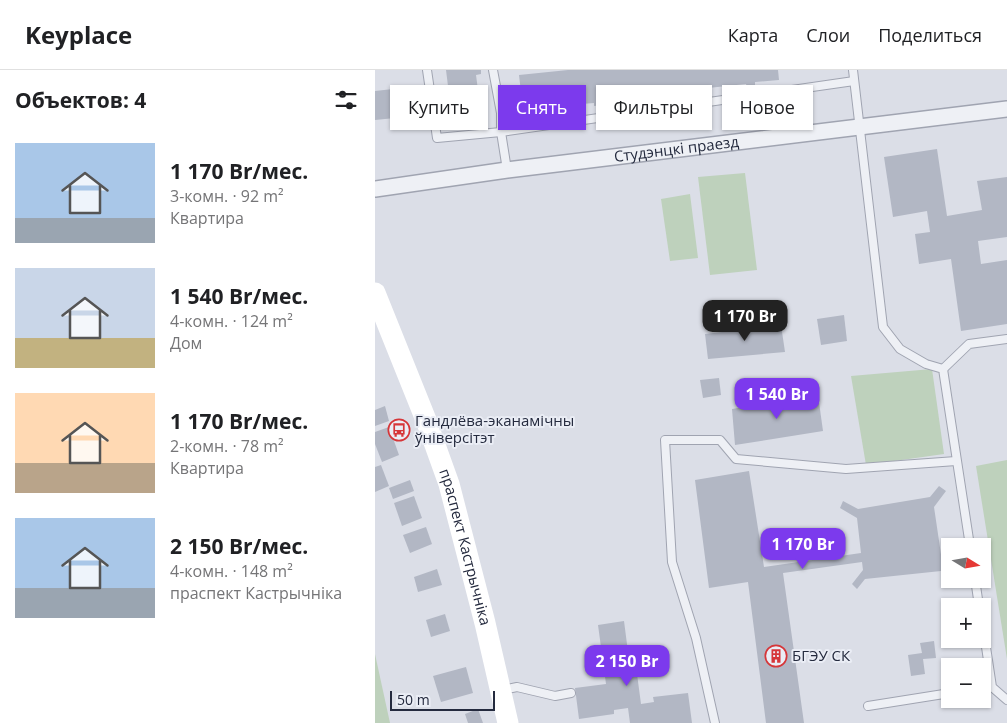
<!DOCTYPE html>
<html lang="ru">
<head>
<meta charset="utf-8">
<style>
  body { margin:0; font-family:"Open Sans",sans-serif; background:#f6f6f6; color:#202124; height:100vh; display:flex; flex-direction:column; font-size:19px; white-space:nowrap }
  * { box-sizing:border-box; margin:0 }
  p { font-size:16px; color:#757577 }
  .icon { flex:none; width:28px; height:28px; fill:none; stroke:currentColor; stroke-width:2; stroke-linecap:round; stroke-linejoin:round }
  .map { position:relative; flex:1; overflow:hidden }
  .panel { display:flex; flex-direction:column; background:#fff; width:375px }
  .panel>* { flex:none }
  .banner { position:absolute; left:15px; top:15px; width:475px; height:45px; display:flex; gap:10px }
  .needle { width:32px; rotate:101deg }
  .buttons { position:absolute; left:566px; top:468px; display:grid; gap:10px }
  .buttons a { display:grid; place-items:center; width:50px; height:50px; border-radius:0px; background:#fff; box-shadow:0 1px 4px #0004; font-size:25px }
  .scale { position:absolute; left:15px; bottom:12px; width:105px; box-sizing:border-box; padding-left:5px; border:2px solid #242a3e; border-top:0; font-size:14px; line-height:18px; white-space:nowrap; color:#242a3e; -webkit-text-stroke:4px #eaedf5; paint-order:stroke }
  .price { position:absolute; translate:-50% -42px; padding:0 11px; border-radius:10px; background:#7c3aed; color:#fff; font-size:16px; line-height:32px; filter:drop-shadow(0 1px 2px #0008) }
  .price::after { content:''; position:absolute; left:50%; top:30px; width:15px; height:11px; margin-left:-8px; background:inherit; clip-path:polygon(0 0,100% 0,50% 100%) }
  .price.selected { background:#222; color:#fff }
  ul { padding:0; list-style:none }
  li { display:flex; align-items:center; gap:15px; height:125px; padding:0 15px }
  li span { display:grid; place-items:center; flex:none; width:140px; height:100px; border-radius:0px; color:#555 }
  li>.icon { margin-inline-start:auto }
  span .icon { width:60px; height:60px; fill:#fffc; stroke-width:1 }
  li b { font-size:21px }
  h2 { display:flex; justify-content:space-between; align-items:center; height:60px; padding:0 15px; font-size:21px }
  .chip { padding:0 18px; border-radius:0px; background:#fff; box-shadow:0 1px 4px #0004; font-size:18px; line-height:45px }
  .chip.selected { background:#7c3aed; color:#fff }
  header { display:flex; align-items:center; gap:30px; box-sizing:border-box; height:70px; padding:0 25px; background:#fff; border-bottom:1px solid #e0e0e0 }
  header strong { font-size:24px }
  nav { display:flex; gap:28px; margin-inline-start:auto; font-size:18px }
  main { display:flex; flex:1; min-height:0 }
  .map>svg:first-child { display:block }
</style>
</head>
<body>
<header>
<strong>Keyplace</strong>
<nav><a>Карта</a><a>Слои</a><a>Поделиться</a></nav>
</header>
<main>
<section class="panel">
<h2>Объектов: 4<svg class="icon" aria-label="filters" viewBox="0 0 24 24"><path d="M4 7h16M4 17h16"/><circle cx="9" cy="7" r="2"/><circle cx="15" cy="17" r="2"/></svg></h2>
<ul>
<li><span style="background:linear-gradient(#a9c7e8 75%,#9aa5b1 0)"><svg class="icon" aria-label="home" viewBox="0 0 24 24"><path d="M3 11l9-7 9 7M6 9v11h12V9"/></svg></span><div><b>1 170 Br/мес.</b><p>3-комн. · 92 m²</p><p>Квартира</p></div></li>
<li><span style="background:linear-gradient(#c9d6e8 70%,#c2b280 0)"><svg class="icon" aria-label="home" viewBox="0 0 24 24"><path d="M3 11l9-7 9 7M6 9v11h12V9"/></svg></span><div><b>1 540 Br/мес.</b><p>4-комн. · 124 m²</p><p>Дом</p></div></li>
<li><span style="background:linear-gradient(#ffd9b3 70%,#b9a48a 0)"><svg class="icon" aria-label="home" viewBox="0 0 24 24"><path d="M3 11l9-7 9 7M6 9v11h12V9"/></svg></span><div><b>1 170 Br/мес.</b><p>2-комн. · 78 m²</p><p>Квартира</p></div></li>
<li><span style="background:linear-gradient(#a9c7e8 70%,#9aa5b1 0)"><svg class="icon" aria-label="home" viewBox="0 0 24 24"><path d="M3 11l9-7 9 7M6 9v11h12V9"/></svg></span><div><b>2 150 Br/мес.</b><p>4-комн. · 148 m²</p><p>праспект Кастрычніка</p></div></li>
</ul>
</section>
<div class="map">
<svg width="632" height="653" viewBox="0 0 632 653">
  <rect width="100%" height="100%" fill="#dbdee7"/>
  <g fill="#bed1bc">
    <path d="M370 103 382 200 335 205 323 107Z"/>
    <path d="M315 124 323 188 295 191 286 129Z"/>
    <path d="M557 299 569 384 491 395 476 306Z"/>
    <path d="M632 390V589L601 396Z"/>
    <path d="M0 584 15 653H0Z"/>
  </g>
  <g fill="#b2b7c4">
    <path d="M71 0H106V4L101 5 103 20 74 24Z"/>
    <path d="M193 0H403L404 10 380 12V17L372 18 371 14 333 18 334 23 324 24V20L282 24 283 29 272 30V26L228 30 229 35 219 36V33L182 36V41L172 42V37L148 39 144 5Z"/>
    <path d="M27 18 30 47 0 50V21Z"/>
    <path d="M562 79 572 146 607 140 602 111 632 107V167L603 171 606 194 632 190V254L586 261 576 189 544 194 540 164 555 162 552 141 518 147 509 87Z"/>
    <path d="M469 245 472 271 446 275 442 249Z"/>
    <path d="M406 255 410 282 333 289 330 264Z"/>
    <path d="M344 308 346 325 328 328 325 310Z"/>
    <path d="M443 325 448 361 360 375 357 339Z"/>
    <path d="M10 336 14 351 0 356V340Z"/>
    <path d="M14 357 24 385 7 392 0 374V362Z"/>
    <path d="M6 395 14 416 0 422V397Z"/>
    <path d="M374 401 389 497 486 483 482 448 465 438 468 431 483 439 555 427 564 416 571 421 559 437 567 491 575 496V507L566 501 490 509 482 519 477 514 488 500 487 492 408 503 429 653H391L373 512 334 518 320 410Z"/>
    <path d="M35 410 39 421 18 429 14 418Z"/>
    <path d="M39 426 47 448 27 456 19 433Z"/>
    <path d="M51 457 57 474 35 483 28 465Z"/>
    <path d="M62 499 67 515 43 522 39 507Z"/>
    <path d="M70 544 75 561 56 567 51 550Z"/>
    <path d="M249 551 256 605 262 604 266 634 279 632 278 627 313 623 317 653H255L253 638 239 640V644L204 649 200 618 231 614 223 555Z"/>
    <path d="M559 571 561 588 548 589 550 604 536 606 533 585 547 583 545 573Z"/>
    <path d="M91 597 98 623 66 632 58 606Z"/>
    <path d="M103 639 108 653H93L90 644Z"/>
  </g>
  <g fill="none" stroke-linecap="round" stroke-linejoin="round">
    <g stroke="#a0a4b1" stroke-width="10">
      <g id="service">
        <path d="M52 0 62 68 126 62 479 11"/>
        <path d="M118 0 126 43V62L132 100"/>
        <path d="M478 0 508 257 525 279 551 294 568 299 595 476"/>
        <path d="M568 299 594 274 632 269"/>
        <path d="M600 509 604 536"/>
        <path d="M608 557 617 617 632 630"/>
        <path d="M127 620 142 617 180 626 196 623"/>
        <path d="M493 636 575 623"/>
        <path d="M340 653 321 568 297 492 290 370H345L361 389 471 399 581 391"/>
      </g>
    </g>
    <g stroke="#a0a4b1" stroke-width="18">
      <g id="minor">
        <path id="s1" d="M0 119 132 100 632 39"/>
      </g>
    </g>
    <use href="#service" stroke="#eef0f5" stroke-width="8"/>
    <use href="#minor" stroke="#eef0f5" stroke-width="15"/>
    <path stroke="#fff" stroke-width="21" id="s2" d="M0 223 51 350 74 414 110 553 133 653"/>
  </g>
  <defs>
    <g id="bus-ring" transform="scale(1.125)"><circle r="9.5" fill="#eaedf5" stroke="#d63639" stroke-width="1.5"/><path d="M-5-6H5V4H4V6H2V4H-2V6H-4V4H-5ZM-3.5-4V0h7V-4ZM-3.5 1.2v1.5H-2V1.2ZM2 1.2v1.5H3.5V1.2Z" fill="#d63639"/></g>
    <g id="building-ring" transform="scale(1.125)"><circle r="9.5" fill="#eaedf5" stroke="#d63639" stroke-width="1.5"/><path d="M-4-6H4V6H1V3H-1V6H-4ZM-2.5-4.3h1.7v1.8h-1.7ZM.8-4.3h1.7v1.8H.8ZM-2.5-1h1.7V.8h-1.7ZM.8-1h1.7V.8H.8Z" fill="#d63639"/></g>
  </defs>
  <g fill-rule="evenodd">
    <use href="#bus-ring" x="24" y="360"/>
    <use href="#building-ring" x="401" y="586"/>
  </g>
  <g text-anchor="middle" stroke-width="4" stroke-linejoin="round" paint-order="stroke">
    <g font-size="15" fill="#242a3e" stroke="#eaedf5">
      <text dy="5" stroke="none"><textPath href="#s1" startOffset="304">Студэнцкі праезд</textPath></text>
      <text dy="5" stroke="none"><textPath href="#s2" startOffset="270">праспект Кастрычніка</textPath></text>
    </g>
    <g font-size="15" fill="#242a3e" stroke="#eaedf5" text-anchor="start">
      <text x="40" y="356">Гандлёва-эканамічны<tspan x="40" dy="17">ўніверсітэт</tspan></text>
      <text x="417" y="591">БГЭУ СК</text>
    </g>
  </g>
</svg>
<div class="buttons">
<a><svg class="needle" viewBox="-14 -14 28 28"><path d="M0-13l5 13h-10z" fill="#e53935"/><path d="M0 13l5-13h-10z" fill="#757577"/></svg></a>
<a>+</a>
<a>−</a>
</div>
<div class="scale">50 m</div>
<b class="price selected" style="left:370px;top:272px">1 170 Br</b>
<b class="price" style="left:402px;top:350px">1 540 Br</b>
<b class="price" style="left:428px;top:500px">1 170 Br</b>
<b class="price" style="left:252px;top:617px">2 150 Br</b>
<div class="banner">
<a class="chip">Купить</a>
<a class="chip selected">Снять</a>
<a class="chip">Фильтры</a>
<a class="chip">Новое</a>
</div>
</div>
</main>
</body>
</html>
